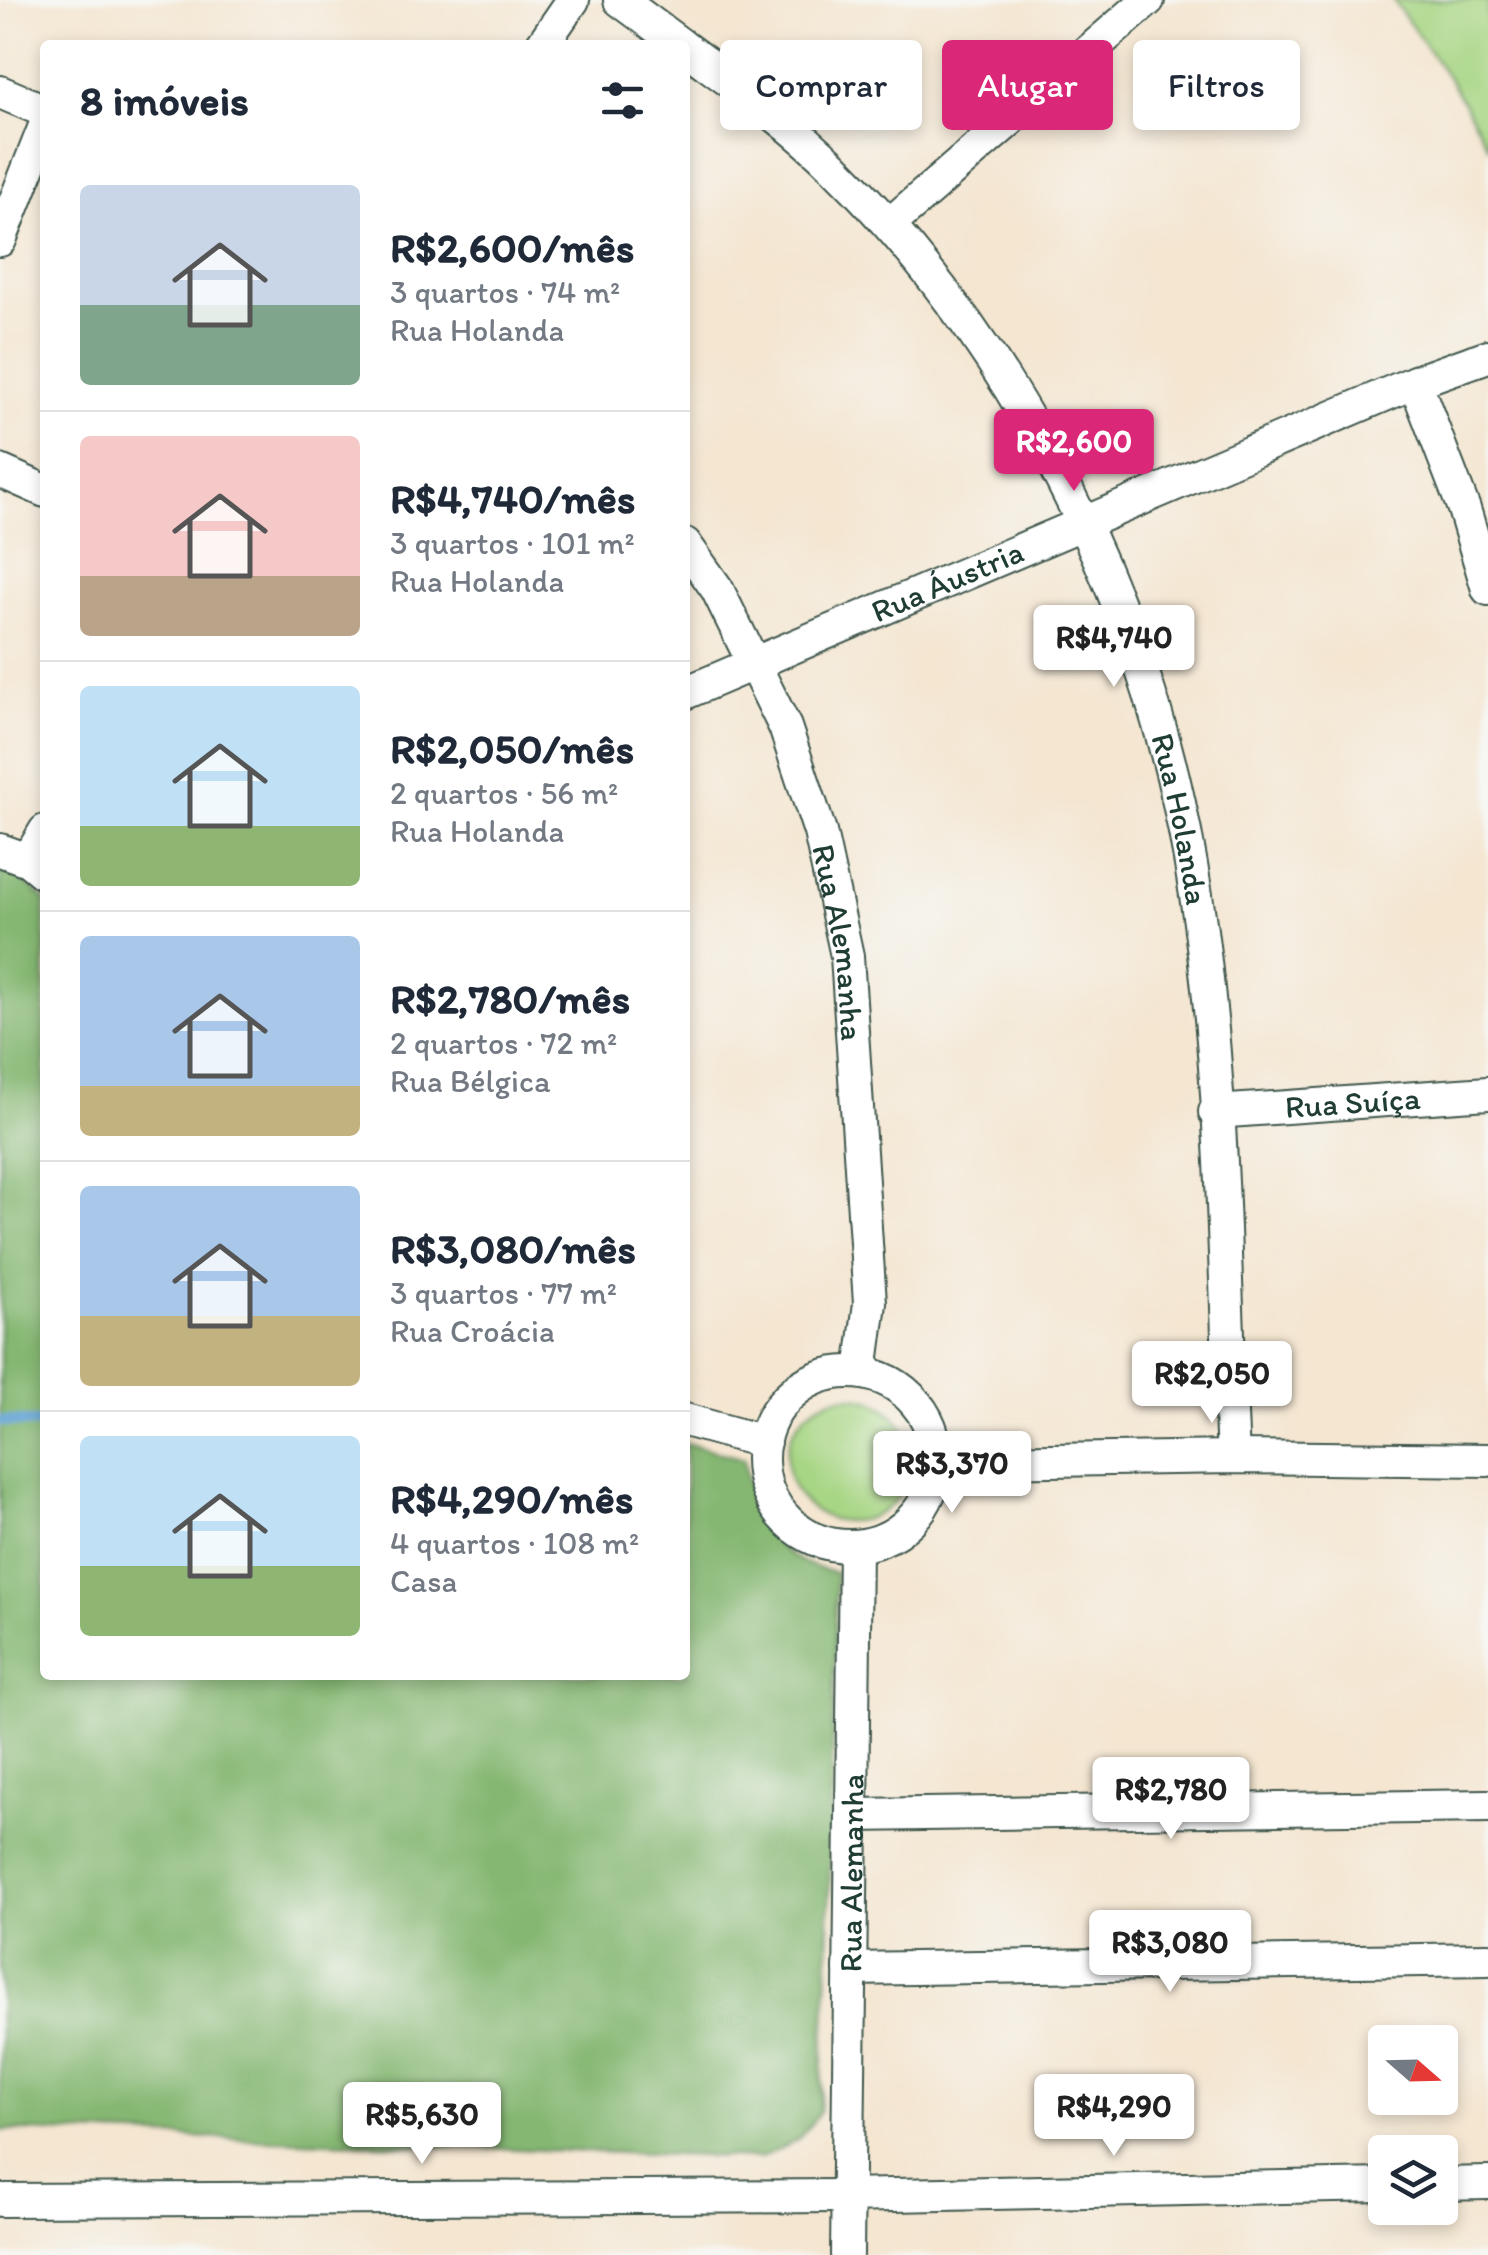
<!DOCTYPE html>
<html lang="pt">
<head>
<meta charset="utf-8">
<style>
  body { margin:0; font-family:Itim,sans-serif; background:#f6f6f7; color:#1f2937; height:100vh; display:flex; flex-direction:column; font-size:38px; white-space:nowrap }
  * { box-sizing:border-box; margin:0 }
  p { font-size:32px; color:#747a83 }
  .icon { flex:none; width:55px; height:55px; fill:none; stroke:currentColor; stroke-width:2; stroke-linecap:round; stroke-linejoin:round }
  .map { position:relative; flex:1; overflow:hidden }
  .drawer { position:absolute; left:40px; top:40px; width:650px; height:1640px; display:flex; flex-direction:column; background:#fff; border-radius:10px; box-shadow:0 5px 15px #0003 }
  .drawer>* { flex:none }
  .guide { position:absolute; left:720px; top:40px; width:618px; height:90px; display:flex; gap:20px }
  .needle { width:65px; rotate:110deg }
  .buttons { position:absolute; left:1368px; top:2025px; display:grid; gap:20px }
  .buttons a { display:grid; place-items:center; width:90px; height:90px; border-radius:10px; background:#fff; box-shadow:0 5px 15px #0003; font-size:50px }
  .price { position:absolute; translate:-50% -85px; padding:0 22px; border-radius:10px; background:#fff; color:#222; font-size:32px; line-height:65px; filter:drop-shadow(0 2px 5px #0008) }
  .price::after { content:''; position:absolute; left:50%; top:60px; width:30px; height:22px; margin-left:-15px; background:inherit; clip-path:polygon(0 0,100% 0,50% 100%) }
  .price.on { background:#db2777; color:#fff }
  ul { padding:0; list-style:none }
  li { display:flex; align-items:center; gap:30px; height:250px; padding:0 40px }
  li+li { border-top:2px solid #e0e1e3 }
  li span { display:grid; place-items:center; flex:none; width:280px; height:200px; border-radius:10px; color:#555 }
  li>.icon { margin-inline-start:auto }
  span .icon { width:120px; height:120px; fill:#fffc; stroke-width:1 }
  li b { font-size:42px }
  h2 { display:flex; justify-content:space-between; align-items:center; height:120px; padding:0 40px; font-size:42px }
  .chip { padding:0 35px; border-radius:10px; background:#fff; box-shadow:0 5px 15px #0003; font-size:35px; line-height:90px }
  .chip.on { background:#db2777; color:#fff }
  .map>svg:first-child { display:block }
</style>
</head>
<body>
<div class="map">
<svg width="1488" height="2255" viewBox="0 0 1488 2255">
  <rect width="100%" height="100%" fill="#f6f6f2"/>
  <filter id="ink" filterUnits="userSpaceOnUse"><feTurbulence type="fractalNoise" baseFrequency=".01" numOctaves="2"/><feDisplacementMap in="SourceGraphic" scale="20" xChannelSelector="R" yChannelSelector="G"/><feConvolveMatrix kernelMatrix="1 2 1 2 8 2 1 2 1" color-interpolation-filters="sRGB"/></filter>
  <filter id="wash" filterUnits="userSpaceOnUse"><feTurbulence type="fractalNoise" baseFrequency=".0048" numOctaves="4" result="noise"/><feDisplacementMap in="SourceGraphic" scale="40" xChannelSelector="R" yChannelSelector="G"/><feGaussianBlur stdDeviation="2.25" result="paint"/><feColorMatrix in="noise" values="0 0 0 0 0 0 0 0 0 0 0 0 0 0 0 0 0 1.4 0 .05"/><feComposite in="paint" operator="in"/></filter>
  <g filter="url(#wash)">
    <rect width="100%" height="100%" fill="#f4e6d1"/>
    <g fill="#a7d684" stroke="#638a5c" stroke-width="2.5">
      <path d="M1393 0H1488V146L1451 82Z"/>
      <circle cx="849" cy="1459" r="62"/>
    </g>
    <path fill="#85b772" stroke="#527a53" stroke-width="2.5" d="M0 863 45 899V1675H685V1443L744 1459C753 1522 771 1560 836 1573L828 1970 820 2112 799 2139 761 2158 0 2130Z"/>
    <g fill="none" stroke-linecap="round" stroke-linejoin="round">
      <path stroke="#63a4d7" stroke-width="11" d="M0 1421 45 1424"/>
    </g>
  </g>
  <g filter="url(#ink)">
    <g fill="none" stroke-linecap="round" stroke-linejoin="round">
      <g stroke="#3f564c" stroke-width="36">
        <g id="street">
          <path d="M620 0 681 45"/>
          <path d="M542 45 573 0"/>
          <path id="s1" d="M685 48C735 85 790 123 834 167 1001 332 1117 550 1173 777 1225 992 1222 1237 1233 1457"/>
          <path d="M0 92 45 111"/>
          <path d="M890 224 1148 0"/>
          <path d="M0 240 45 126"/>
          <path d="M1415 382 1464 509 1488 589"/>
          <path d="M0 471 45 491"/>
          <path id="s2" d="M685 544 717 589 785 727 820 832 847 956 870 1303 861 1372"/>
          <path id="s3" d="M685 693 1415 382 1488 356"/>
          <path d="M0 850 28 860 45 874"/>
          <path d="M28 860 45 831"/>
          <path id="s4" d="M1215 1112 1488 1093"/>
          <circle cx="849" cy="1459" r="87"/>
          <path d="M685 1420 764 1442"/>
          <path d="M936 1462 1233 1457 1488 1460"/>
          <path d="M854 1815 1488 1806"/>
          <path d="M850 1969 1488 1959"/>
          <path d="M1440 2184 1488 2183"/>
          <path d="M0 2200 844 2196 1385 2185"/>
          <path id="s5" d="M847 2255 855 1547"/>
        </g>
      </g>
      <use href="#street" stroke="#fff" stroke-width="32"/>
    </g>
  </g>
  <g text-anchor="middle" stroke-width="8" stroke-linejoin="round" paint-order="stroke">
    <g font-size="32" fill="#1f3d34" stroke="#f6f6f2">
      <text dy="11" stroke="none"><textPath href="#s3" startOffset="285">Rua Áustria</textPath></text>
      <text dy="11" stroke="none"><textPath href="#s1" startOffset="940">Rua Holanda</textPath></text>
      <text dy="11" stroke="none"><textPath href="#s2" startOffset="432">Rua Alemanha</textPath></text>
      <text dy="11" stroke="none"><textPath href="#s4" startOffset="138">Rua Suíça</textPath></text>
      <text dy="11" stroke="none"><textPath href="#s5" startOffset="382">Rua Alemanha</textPath></text>
    </g>
  </g>
</svg>
<div class="buttons">
<a><svg class="needle" viewBox="-14 -14 28 28"><path d="M0-13l5 13h-10z" fill="#e53935"/><path d="M0 13l5-13h-10z" fill="#747a83"/></svg></a>
<a><svg class="icon" aria-label="layers" viewBox="0 0 24 24"><path d="M12 4l9 5-9 5-9-5zM3 14l9 5 9-5"/></svg></a>
</div>
<b class="price on" style="left:1074px;top:494px">R$2,600</b>
<b class="price" style="left:1114px;top:690px">R$4,740</b>
<b class="price" style="left:1212px;top:1426px">R$2,050</b>
<b class="price" style="left:952px;top:1516px">R$3,370</b>
<b class="price" style="left:1171px;top:1842px">R$2,780</b>
<b class="price" style="left:1170px;top:1995px">R$3,080</b>
<b class="price" style="left:1114px;top:2159px">R$4,290</b>
<b class="price" style="left:422px;top:2167px">R$5,630</b>
<div class="guide">
<a class="chip">Comprar</a>
<a class="chip on">Alugar</a>
<a class="chip">Filtros</a>
</div>
<section class="drawer">
<h2>8 imóveis<svg class="icon" aria-label="filters" viewBox="0 0 24 24"><path d="M4 7h16M4 17h16"/><circle cx="9" cy="7" r="2"/><circle cx="15" cy="17" r="2"/></svg></h2>
<ul>
<li><span style="background:linear-gradient(#c9d6e8 60%,#7fa58c 0)"><svg class="icon" aria-label="home" viewBox="0 0 24 24"><path d="M3 11l9-7 9 7M6 9v11h12V9"/></svg></span><div><b>R$2,600/mês</b><p>3 quartos · 74 m²</p><p>Rua Holanda</p></div></li>
<li><span style="background:linear-gradient(#f6c9c9 70%,#b9a48a 0)"><svg class="icon" aria-label="home" viewBox="0 0 24 24"><path d="M3 11l9-7 9 7M6 9v11h12V9"/></svg></span><div><b>R$4,740/mês</b><p>3 quartos · 101 m²</p><p>Rua Holanda</p></div></li>
<li><span style="background:linear-gradient(#bfe0f5 70%,#8fb573 0)"><svg class="icon" aria-label="home" viewBox="0 0 24 24"><path d="M3 11l9-7 9 7M6 9v11h12V9"/></svg></span><div><b>R$2,050/mês</b><p>2 quartos · 56 m²</p><p>Rua Holanda</p></div></li>
<li><span style="background:linear-gradient(#a9c7e8 75%,#c2b280 0)"><svg class="icon" aria-label="home" viewBox="0 0 24 24"><path d="M3 11l9-7 9 7M6 9v11h12V9"/></svg></span><div><b>R$2,780/mês</b><p>2 quartos · 72 m²</p><p>Rua Bélgica</p></div></li>
<li><span style="background:linear-gradient(#a9c7e8 65%,#c2b280 0)"><svg class="icon" aria-label="home" viewBox="0 0 24 24"><path d="M3 11l9-7 9 7M6 9v11h12V9"/></svg></span><div><b>R$3,080/mês</b><p>3 quartos · 77 m²</p><p>Rua Croácia</p></div></li>
<li><span style="background:linear-gradient(#bfe0f5 65%,#8fb573 0)"><svg class="icon" aria-label="home" viewBox="0 0 24 24"><path d="M3 11l9-7 9 7M6 9v11h12V9"/></svg></span><div><b>R$4,290/mês</b><p>4 quartos · 108 m²</p><p>Casa</p></div></li>
</ul>
</section>
</div>
</body>
</html>
